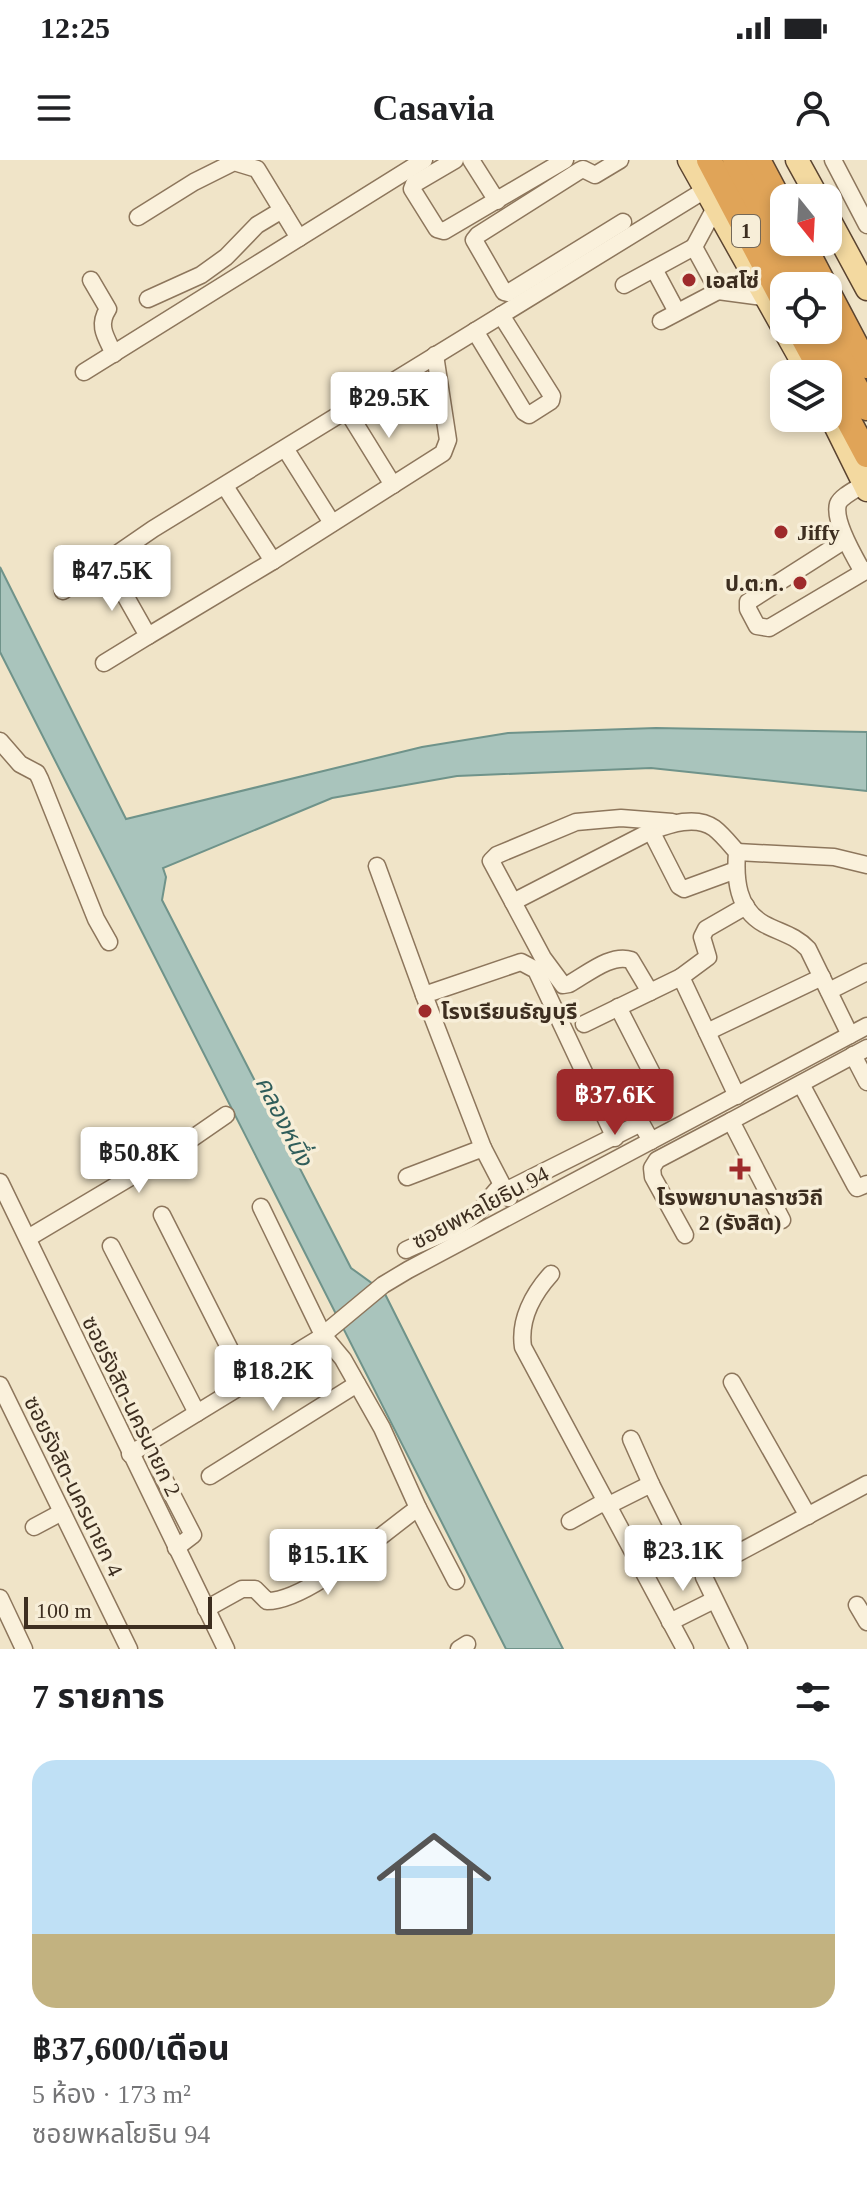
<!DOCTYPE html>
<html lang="th">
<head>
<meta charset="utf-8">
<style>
  body { margin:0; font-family:"Times New Roman","Noto Sans Thai",serif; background:#f6f6f6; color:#202124; height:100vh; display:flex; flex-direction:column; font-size:30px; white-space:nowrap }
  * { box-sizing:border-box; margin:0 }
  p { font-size:26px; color:#757577 }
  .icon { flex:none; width:44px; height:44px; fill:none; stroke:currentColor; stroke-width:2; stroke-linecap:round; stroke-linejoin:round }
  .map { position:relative; height:1489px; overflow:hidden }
  .drawer { display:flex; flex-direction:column; background:#fff; flex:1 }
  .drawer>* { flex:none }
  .needle { width:52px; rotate:162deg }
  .controls { position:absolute; left:770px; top:24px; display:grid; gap:16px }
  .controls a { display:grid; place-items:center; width:72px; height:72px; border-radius:16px; background:#fff; box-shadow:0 4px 12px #0003; font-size:40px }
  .scale { position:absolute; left:24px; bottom:20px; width:188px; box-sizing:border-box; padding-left:8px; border:4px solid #3d2e20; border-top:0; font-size:22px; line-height:28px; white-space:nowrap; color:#3d2e20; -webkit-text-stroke:6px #f7eed8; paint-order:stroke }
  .price { position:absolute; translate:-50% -68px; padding:0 18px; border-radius:8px; background:#fff; color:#222; font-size:26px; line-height:52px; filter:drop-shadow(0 2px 4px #0008) }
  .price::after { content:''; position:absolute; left:50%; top:48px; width:24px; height:18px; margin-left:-12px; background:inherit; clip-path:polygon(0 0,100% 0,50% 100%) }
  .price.active { background:#9e2a2b; color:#fff }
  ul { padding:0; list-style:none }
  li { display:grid; align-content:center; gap:16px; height:424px; padding:0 32px }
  li span { display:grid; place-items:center; height:248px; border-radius:24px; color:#555 }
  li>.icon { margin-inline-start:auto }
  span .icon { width:144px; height:144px; fill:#fffc; stroke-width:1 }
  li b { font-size:34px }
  h2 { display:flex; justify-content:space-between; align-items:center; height:96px; padding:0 32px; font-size:34px }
  .status { display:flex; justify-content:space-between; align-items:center; height:56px; padding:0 40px; background:#fff; direction:ltr }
  .status svg { height:22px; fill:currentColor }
  header { display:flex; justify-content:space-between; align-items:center; height:104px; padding:0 32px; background:#fff; font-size:36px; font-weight:800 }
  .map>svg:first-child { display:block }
</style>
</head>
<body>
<div class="status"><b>12:25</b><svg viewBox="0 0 49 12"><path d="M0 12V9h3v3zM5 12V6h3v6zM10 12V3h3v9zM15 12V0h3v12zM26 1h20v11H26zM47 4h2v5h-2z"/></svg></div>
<header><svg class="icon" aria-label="menu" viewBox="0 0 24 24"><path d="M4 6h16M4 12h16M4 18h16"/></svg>Casavia<svg class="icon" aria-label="person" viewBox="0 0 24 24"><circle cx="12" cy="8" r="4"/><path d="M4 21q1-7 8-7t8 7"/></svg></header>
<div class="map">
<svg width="867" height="1489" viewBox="0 0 867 1489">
  <rect width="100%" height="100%" fill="#f0e4c8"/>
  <path fill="#a9c4bc" stroke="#6f938a" stroke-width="2" d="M0 407 126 659 422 587 508 573 656 568 867 572V631L651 608 457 616 332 638 163 708 166 717 162 740 351 1108 384 1132 563 1489H506L0 492Z"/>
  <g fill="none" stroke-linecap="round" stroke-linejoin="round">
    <g stroke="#8d765c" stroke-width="19">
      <g id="minor">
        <path d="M455 0 414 24 412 29 437 69 444 71 565 0"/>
        <path d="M471 0 497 41"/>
        <path d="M620 0 595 15 583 9 579 11 478 75 474 80 504 132 508 133 623 62"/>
        <path d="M833 0 867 65"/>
        <path d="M715 48 694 87 718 131 763 137"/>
        <path d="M138 57 194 22 234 2 257 9 299 78"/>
        <path d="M654 109 677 152"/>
        <path d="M91 120 108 149C97 166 106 177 114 194"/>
        <path d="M624 125 694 87"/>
        <path d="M148 139 201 115 226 97 257 65 282 50"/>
        <path d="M661 161 718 131"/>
        <path d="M475 171 524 252 529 255 551 241 552 236 501 155"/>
        <path d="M84 212 424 0"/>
        <path d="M351 257 393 325"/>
        <path d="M288 293 332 363"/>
        <path d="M228 331 273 401"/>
        <path d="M845 380 748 442V449L757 466 769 468 867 410"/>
        <path d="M863 412C855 398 833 361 838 344 841 336 857 329 864 324"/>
        <path d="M63 431 153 369 705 30"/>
        <path d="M148 476 273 401 443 293 448 280 435 195"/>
        <path d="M104 503 148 476 105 400"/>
        <path d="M0 581 20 604 37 613 40 619 96 759 109 782"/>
        <path d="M737 692 834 697 867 705"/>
        <path d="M377 706 424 835"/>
        <path d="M736 710 684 729 679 726 651 671C670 664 696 655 714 668 722 674 730 684 737 692 735 719 737 749 764 764 781 773 795 775 808 789L850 875"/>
        <path d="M513 742 651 671"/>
        <path d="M829 831 867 812"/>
        <path d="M650 832 631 800C611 793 586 815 569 824L563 825 543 798 491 701 497 695 576 662 621 658 672 662"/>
        <path d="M618 847 659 927"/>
        <path d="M584 864 681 817"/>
        <path d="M707 872 822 817"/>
        <path d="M853 895 867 922"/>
        <path d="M801 924 855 1025 857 1028 867 1024"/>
        <path d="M737 936 681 817 708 797 702 777 706 769 746 746"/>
        <path d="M483 988 424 835 521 802 536 810 615 978"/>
        <path d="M407 1017 483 988 509 1038"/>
        <path d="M0 1022 226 1489"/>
        <path d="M505 1031 641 963 651 981"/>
        <path d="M261 1047 323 1175 343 1199 382 1268 418 1348 456 1421"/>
        <path d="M162 1055 247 1223"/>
        <path d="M782 1060 731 961 867 888"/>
        <path d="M685 1075 653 1017 652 1008 657 1000 731 961"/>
        <path d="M28 1078 171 993 226 955"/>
        <path d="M111 1086 197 1253"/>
        <path d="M406 1090C429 1079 457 1070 476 1054 486 1046 492 1033 502 1025"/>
        <path d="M551 1114C533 1134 519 1160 523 1187L685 1489"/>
        <path d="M732 1222 808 1356"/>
        <path d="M0 1225 129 1489"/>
        <path d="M631 1279 651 1324"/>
        <path d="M130 1294 318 1179 383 1125 408 1110 867 866"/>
        <path d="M162 1315 193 1375 176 1388"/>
        <path d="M210 1316 357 1224"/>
        <path d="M607 1346 651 1324 683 1388"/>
        <path d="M570 1361 604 1342"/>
        <path d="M34 1367 62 1352"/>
        <path d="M0 1438 24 1489"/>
        <path d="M857 1445 867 1462"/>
        <path d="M206 1449 242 1429H255L267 1441C309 1441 382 1373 418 1348"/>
        <path d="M670 1462 714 1440"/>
        <path d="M459 1489 467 1484"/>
        <path d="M739 1489 704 1417 708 1409 867 1324"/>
      </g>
    </g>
    <g stroke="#5b4430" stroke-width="25">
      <g id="major">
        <path d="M689 0 809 214"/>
        <path d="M797 0 818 38"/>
        <path d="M828 57 867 129"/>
        <path d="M828 251 867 330"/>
      </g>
    </g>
    <g stroke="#5b4430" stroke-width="27">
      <g id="highway">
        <path d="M709 0 784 142"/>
        <path d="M735 0 802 126"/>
        <path d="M758 0 784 49"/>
        <path d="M802 82 825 126"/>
        <path d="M828 132 867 206"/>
        <path d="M799 170 823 214"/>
        <path d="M825 170 867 248"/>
        <path d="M828 222 867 295"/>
      </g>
    </g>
    <use href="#minor" stroke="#faf1dc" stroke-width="16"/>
    <use href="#major" stroke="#f3d9a0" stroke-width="22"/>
    <use href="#highway" stroke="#e0a458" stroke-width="24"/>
  </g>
  <g fill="#9e2a2b" stroke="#f7eed8" stroke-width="3">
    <circle cx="689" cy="120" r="8"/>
    <circle cx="781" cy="372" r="8"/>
    <circle cx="800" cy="423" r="8"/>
    <circle cx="425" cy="851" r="8"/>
    <path d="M736 997h8v8h8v8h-8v8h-8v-8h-8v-8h8z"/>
  </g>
  <g text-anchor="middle" stroke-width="7" stroke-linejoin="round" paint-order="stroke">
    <rect fill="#f7eed8" stroke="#756857" stroke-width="2" x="732" y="55" width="28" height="32" rx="6"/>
    <g font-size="20" font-weight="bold" fill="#3d2e20">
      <text x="746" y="78">1</text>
    </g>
    <g font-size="22" font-weight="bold" fill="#3d2e20" stroke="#f7eed8" text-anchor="start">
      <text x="705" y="128">เอสโซ่</text>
      <text x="797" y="380">Jiffy</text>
      <text x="784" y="431" text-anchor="end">ป.ต.ท.</text>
      <text x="441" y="859">โรงเรียนธัญบุรี</text>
      <text x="740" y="1045" text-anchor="middle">โรงพยาบาลราชวิถี<tspan x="740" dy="25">2 (รังสิต)</tspan></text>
    </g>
    <g font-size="22" fill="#3d2e20" stroke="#f7eed8">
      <text transform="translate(480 1047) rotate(-28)" y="8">ซอยพหลโยธิน 94</text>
      <text transform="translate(132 1246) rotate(64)" y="8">ซอยรังสิต-นครนายก 2</text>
      <text transform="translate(74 1326) rotate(64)" y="8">ซอยรังสิต-นครนายก 4</text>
    </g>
    <g font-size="24" font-style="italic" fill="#2f5d5a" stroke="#f7eed8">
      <text transform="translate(284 961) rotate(63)" y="8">คลองหนึ่ง</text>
    </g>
  </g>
</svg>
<div class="controls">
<a><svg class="needle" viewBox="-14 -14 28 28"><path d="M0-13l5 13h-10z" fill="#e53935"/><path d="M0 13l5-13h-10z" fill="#757577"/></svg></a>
<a><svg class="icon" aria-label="locate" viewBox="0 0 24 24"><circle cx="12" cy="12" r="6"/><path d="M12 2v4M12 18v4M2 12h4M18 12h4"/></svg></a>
<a><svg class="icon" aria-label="layers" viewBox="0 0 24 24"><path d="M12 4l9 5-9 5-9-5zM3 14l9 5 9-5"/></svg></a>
</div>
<div class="scale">100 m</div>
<b class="price" style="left:389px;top:280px">฿29.5K</b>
<b class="price" style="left:112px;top:453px">฿47.5K</b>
<b class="price active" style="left:615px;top:977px">฿37.6K</b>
<b class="price" style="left:139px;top:1035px">฿50.8K</b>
<b class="price" style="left:273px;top:1253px">฿18.2K</b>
<b class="price" style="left:683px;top:1433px">฿23.1K</b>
<b class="price" style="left:328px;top:1437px">฿15.1K</b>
</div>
<section class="drawer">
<h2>7 รายการ<svg class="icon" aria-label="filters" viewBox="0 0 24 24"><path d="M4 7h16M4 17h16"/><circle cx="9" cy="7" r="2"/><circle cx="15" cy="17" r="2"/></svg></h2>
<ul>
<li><span style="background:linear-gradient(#bfe0f5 70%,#c2b280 0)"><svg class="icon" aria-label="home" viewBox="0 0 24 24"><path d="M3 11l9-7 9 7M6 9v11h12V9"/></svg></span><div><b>฿37,600/เดือน</b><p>5 ห้อง · 173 m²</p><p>ซอยพหลโยธิน 94</p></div></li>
</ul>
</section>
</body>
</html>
